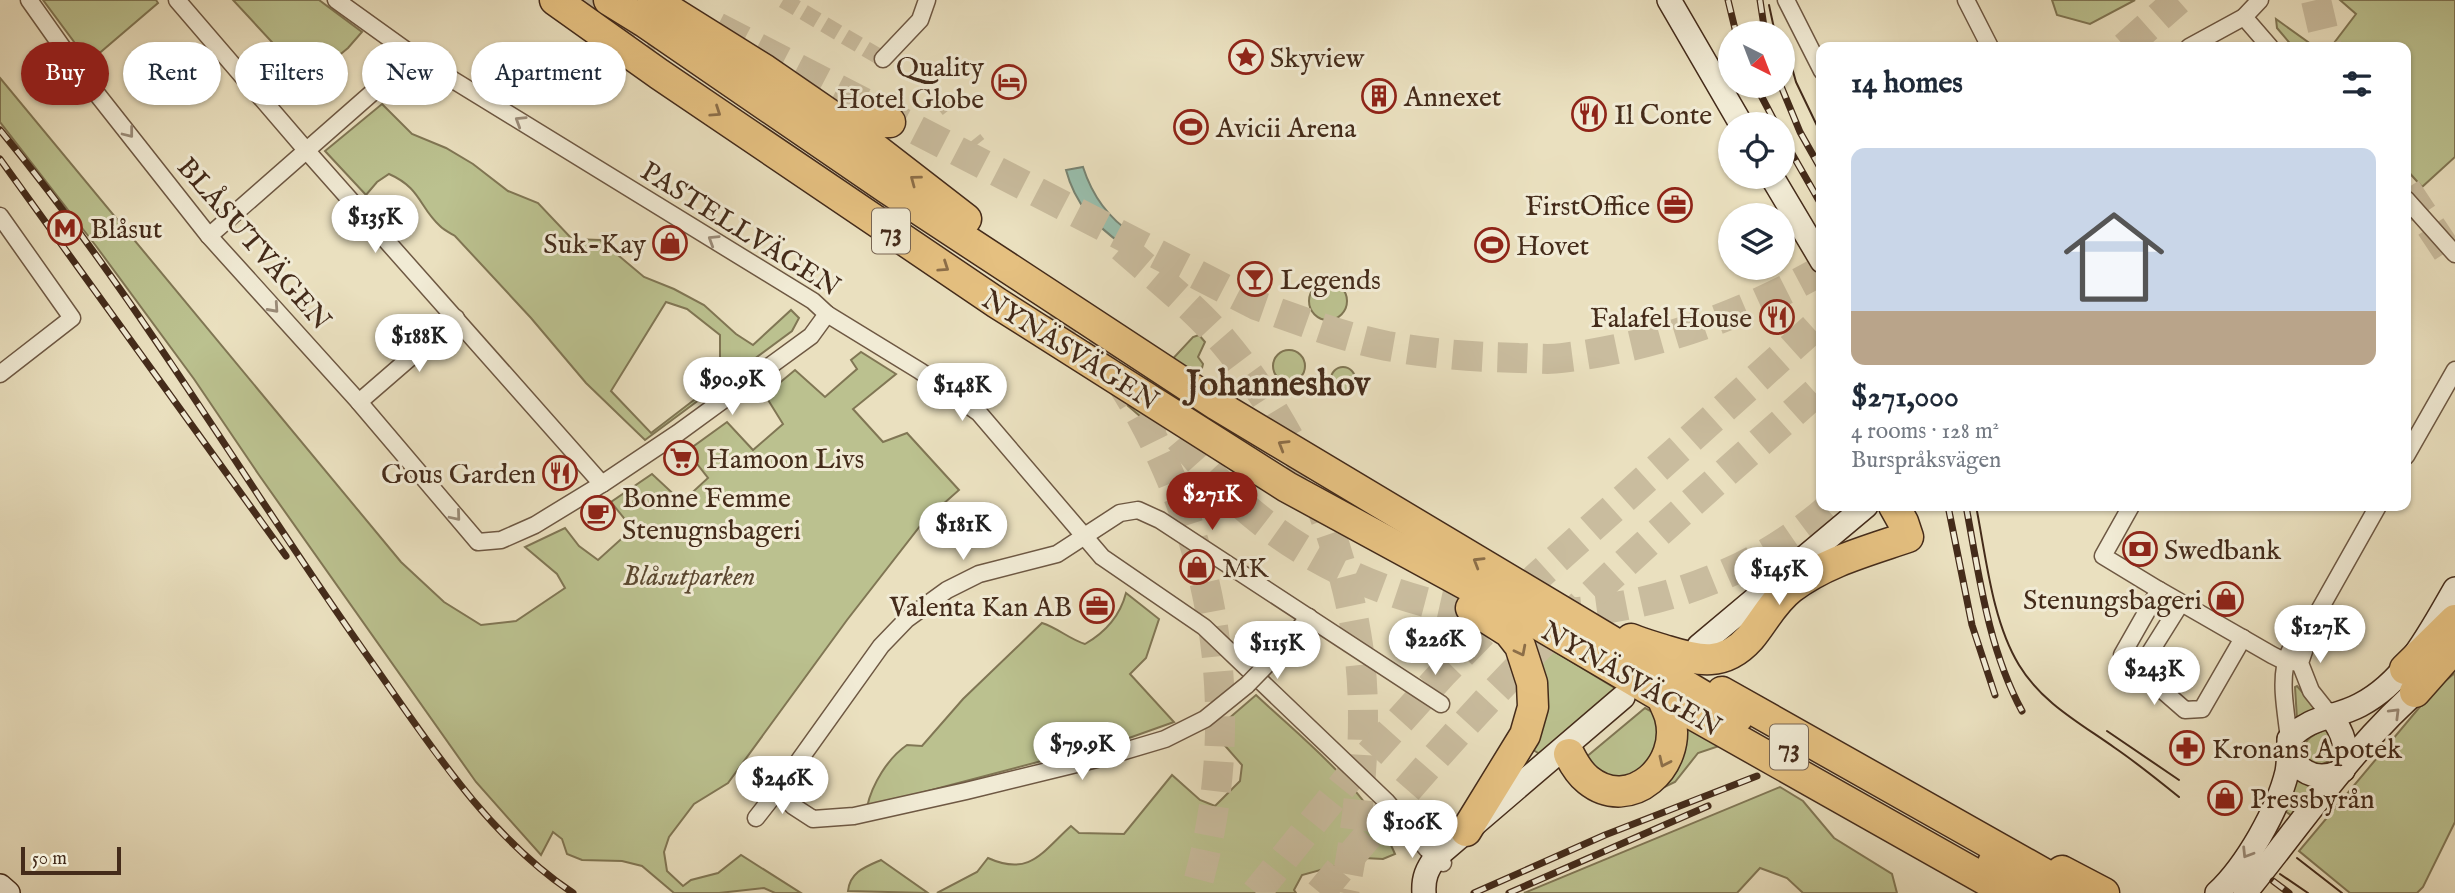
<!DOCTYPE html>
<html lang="en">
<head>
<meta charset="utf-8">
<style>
  body { margin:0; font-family:"IM FELL English",serif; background:#f6f6f7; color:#1f2937; height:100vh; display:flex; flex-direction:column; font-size:26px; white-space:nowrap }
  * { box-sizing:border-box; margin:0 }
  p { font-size:23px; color:#747a83 }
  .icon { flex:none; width:38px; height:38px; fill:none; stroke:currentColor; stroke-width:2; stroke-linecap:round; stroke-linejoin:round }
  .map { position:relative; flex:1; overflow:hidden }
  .panel { position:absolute; left:1816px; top:42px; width:595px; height:469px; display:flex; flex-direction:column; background:#fff; border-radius:14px; box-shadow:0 2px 5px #0004 }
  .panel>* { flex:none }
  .banner { position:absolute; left:21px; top:42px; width:665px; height:63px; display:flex; gap:14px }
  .needle { width:46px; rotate:138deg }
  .buttons { position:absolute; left:1718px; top:21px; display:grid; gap:14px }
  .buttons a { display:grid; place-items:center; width:77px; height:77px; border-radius:50%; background:#fff; box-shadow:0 2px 5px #0004; font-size:35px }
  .scale { position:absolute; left:21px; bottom:18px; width:100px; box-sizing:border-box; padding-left:7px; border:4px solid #442b1a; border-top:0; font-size:19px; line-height:24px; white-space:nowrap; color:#442b1a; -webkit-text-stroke:5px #f1ebd5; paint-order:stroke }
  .price { position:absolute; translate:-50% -60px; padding:0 16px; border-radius:24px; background:#fff; color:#222; font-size:23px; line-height:46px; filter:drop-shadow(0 2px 4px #0008) }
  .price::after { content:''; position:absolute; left:50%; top:42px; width:21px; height:16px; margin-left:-10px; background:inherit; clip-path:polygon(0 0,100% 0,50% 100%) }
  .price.current { background:#8f2418; color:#fff }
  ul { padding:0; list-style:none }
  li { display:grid; align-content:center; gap:14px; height:371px; padding:0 35px }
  li span { display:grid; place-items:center; height:217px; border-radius:14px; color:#555 }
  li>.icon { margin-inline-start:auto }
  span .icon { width:126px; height:126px; fill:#fffc; stroke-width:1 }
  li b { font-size:30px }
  h2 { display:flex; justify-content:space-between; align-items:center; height:84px; padding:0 35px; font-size:30px }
  .pill { padding:0 24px; border-radius:32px; background:#fff; box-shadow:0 2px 5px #0004; font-size:24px; line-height:63px }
  .pill.current { background:#8f2418; color:#fff }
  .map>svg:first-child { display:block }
</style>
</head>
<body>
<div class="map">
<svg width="2455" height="893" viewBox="0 0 2455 893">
  <rect width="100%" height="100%" fill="#eae0bf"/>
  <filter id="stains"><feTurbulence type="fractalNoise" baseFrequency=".00286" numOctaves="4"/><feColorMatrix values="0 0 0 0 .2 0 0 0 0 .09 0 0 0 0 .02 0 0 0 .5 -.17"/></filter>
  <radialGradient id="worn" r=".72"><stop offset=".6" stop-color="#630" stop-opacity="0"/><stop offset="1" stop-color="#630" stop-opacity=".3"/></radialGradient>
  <g fill="#bbc18f" stroke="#807654" stroke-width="2" fill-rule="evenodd">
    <path d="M43 0H156L158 3 89 62Z"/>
    <path d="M233 0H319L362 32 348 48 308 81Z"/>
    <path d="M2052 0H2135L2090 24 2057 15Z"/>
    <path d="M2340 0H2455V157L2422 187 2406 169V107L2410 103 2406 85V47H2331L2356 14Z"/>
    <path d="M2276 19 2315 47H2293L2277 28Z"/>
    <path d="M0 78 401 562 444 602 481 625 516 621 565 588 557 574 525 547 565 528 579 546 598 560 629 532 627 522 611 502 652 474 682 502 708 478 687 451 727 422 753 450 783 424 765 395 795 370 825 397 857 369 851 360 861 352 896 374 853 409 883 442 907 433 959 490 924 521 847 620 728 783 694 804 669 837 664 852 667 871 683 886 691 880 718 873 741 855 801 893H775L764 888 719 893H674L642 866 622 861 582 860 567 854 562 839 553 832 541 855 476 782 259 475 194 379 96 246 0 122Z"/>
    <path d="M382 104 412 134 446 148 473 164 508 191 538 203 572 239 600 240 644 277 674 289 704 305 736 334 753 345 791 310 799 318 792 331 645 440 586 383 531 318 455 236C450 233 444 230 440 226 419 207 421 188 389 174L377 182 366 195 325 151ZM666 302 687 309 720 335V380L651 433 611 391Z"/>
    <circle cx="1328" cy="301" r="19"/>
    <path d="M1199 335 1205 342 1198 357 1203 364 1201 372 1166 419 1163 428 1156 430 1127 405 1125 398 1133 394 1161 365H1167L1193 337Z"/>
    <circle cx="1289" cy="366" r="16"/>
    <circle cx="1343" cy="379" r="12"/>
    <path d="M1126 593 1159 619 1146 658 1130 674 1174 722 1129 738 867 807C872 784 888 758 907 745L922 746 963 699 1042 623C1058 628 1069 639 1085 644 1106 632 1120 616 1126 593Z"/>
    <path d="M1532 635 1555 646 1554 651 1618 690 1540 754 1528 747Z"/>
    <path d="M2455 673V822L2423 887 2417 893H2350L2299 851 2434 690Z"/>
    <path d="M2297 686 2316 708 2297 719 2295 687Z"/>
    <path d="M1256 695C1307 743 1367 788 1395 854L1383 859 1364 858 1302 875 1294 890 1296 893H937L977 872 988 858C1030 877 1042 852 1071 826L1079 833 1124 834 1172 775 1200 800 1215 806 1240 781 1242 765 1213 732Z"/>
    <path d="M1645 708 1658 715 1664 723 1655 767 1610 781 1585 758Z"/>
    <path d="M1678 723 1719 746 1698 753 1675 782 1652 793Z"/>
    <path d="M2327 729 2337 752C2328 764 2320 768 2306 761 2299 742 2310 735 2327 729Z"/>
    <path d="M2296 780 2316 786 2292 816 2285 811Z"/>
    <path d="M1780 787 1803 801 1834 838 1892 874 1897 893H1803L1787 878 1760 868 1737 893H1524Z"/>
    <path d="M881 860 928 893 848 891C850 872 865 867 881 860Z"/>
  </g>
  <path fill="#99beac" stroke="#778372" stroke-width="2" d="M1083 167C1092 195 1108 218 1133 234L1123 245C1095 225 1075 204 1066 170Z"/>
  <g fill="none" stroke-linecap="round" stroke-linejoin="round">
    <g stroke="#c9bc9e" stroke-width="16" stroke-dasharray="16 8" stroke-linecap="butt">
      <path d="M783 0 883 59"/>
      <path d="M945 105 949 110"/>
      <path d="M974 139 978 144"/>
    </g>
    <g stroke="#c9bc9e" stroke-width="30" stroke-dasharray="30 15" stroke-linecap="butt">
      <path d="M569 0 658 43"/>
      <path d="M2316 0 2327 47"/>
      <path d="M717 27 1256 305C1299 320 1342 337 1387 346 1431 354 1475 357 1519 358 1533 358 1548 360 1562 358 1654 347 1742 316 1822 270"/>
      <path d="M2125 47 2178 0"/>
      <path d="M2406 189 2455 263"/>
      <path d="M1122 247C1156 277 1193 306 1223 341 1298 430 1346 545 1360 660 1368 730 1359 824 1344 893"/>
      <path d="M1060 307C1084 335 1110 363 1129 395 1219 547 1245 723 1195 893"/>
      <path d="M1151 404C1179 438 1207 473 1240 503 1295 553 1369 590 1442 606 1460 609 1478 610 1495 613"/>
      <path d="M1552 614C1653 609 1755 575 1831 506"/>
      <path d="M1256 893 1351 775 1443 673 1536 578 1822 320"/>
      <path d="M1320 893C1385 815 1450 738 1521 665 1615 567 1721 478 1822 387"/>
    </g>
    <g stroke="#6e5843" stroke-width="19">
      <g id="street">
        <path d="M29 0 82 75 209 236 359 402 478 542 501 540 535 525 602 484 678 433 811 336 827 314"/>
        <path d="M177 0 306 150 602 484"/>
        <path d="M336 0 414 56 813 301 827 314 920 371 979 413 1102 557 1204 627 1386 801 1427 849 1443 863"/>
        <path d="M1786 0 1822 71"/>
        <path d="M1966 0 1990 47"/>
        <path d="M2244 17 2270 47"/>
        <path d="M2189 47 2244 17 2260 0"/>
        <path d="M883 59 920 20 927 0"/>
        <path d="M2406 199 2455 254"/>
        <path d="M0 216 72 318 0 374"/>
        <path d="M209 236 414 56"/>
        <path d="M359 402 456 318"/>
        <path d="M2406 456 2455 370"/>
        <path d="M2131 506 2103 556 2159 590 2272 655 2284 661 2300 663"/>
        <path d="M2159 590 2122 655 2185 710 2202 709 2243 638"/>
        <path d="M1281 650 1309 617"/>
        <path d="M2139 670 2181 603"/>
        <path d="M1247 685 1205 719 1165 739 1101 758 966 791 854 816 813 819 793 806 778 790 881 646 907 619 947 590 979 574 1057 554 1120 513 1138 510 1160 520 1441 704"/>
        <path d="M2330 715 2311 691 2300 663 2316 616 2378 506"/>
        <path d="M2289 739C2283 687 2273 655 2316 616"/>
        <path d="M756 818 778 790"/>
      </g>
    </g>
    <g stroke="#442b1a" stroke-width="26">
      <g id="secondary">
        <path d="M1669 0 1741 124"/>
        <path d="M1772 177 1822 261"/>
        <path d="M1699 646 1866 506"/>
        <path d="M2330 715C2344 733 2348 748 2343 770"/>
        <path d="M2289 754C2301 775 2321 782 2343 770"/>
        <path d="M0 886 8 893"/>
        <path d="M1424 893C1423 878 1427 869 1436 857L1623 697"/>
        <path d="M2217 893C2246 866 2278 810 2287 772 2289 761 2289 750 2289 739 2311 715 2334 719 2360 705 2406 681 2430 632 2455 589"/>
        <path d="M2245 893C2303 822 2355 743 2426 683"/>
      </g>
    </g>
    <g stroke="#442b1a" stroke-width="33">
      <g id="highway">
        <path d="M555 0 659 74 997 303 1287 487 1526 617 1662 697 2009 893"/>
        <path d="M609 0 643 21 888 189 1217 405 1738 717"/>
        <path d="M653 0 765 70 842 123 966 219"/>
        <path d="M834 124 890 122"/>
        <path d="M1631 639C1642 644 1655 647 1667 651 1699 661 1724 667 1750 638 1764 621 1773 602 1791 588 1825 562 1867 551 1908 537L1903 522 1894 506"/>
        <path d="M2405 669 2455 620"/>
        <path d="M1722 692 2078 893"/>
        <path d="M2415 692 2455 647"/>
        <path d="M1569 754C1574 764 1579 773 1588 780 1630 814 1683 766 1670 717 1668 710 1664 703 1662 697"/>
        <path d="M1466 831 1525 735 1533 707 1532 683 1520 646 1509 632 1471 608"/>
        <path d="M1993 863 2044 893"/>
        <path d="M2062 871 2104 893"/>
      </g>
    </g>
    <use href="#street" stroke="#f1ebd5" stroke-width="16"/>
    <use href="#secondary" stroke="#f1ebd5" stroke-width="23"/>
    <use href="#highway" stroke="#e5c080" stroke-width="30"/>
    <g stroke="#442b1a" stroke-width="2">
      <path d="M1769 5 1775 33"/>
      <path d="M1783 36 1796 82 1822 136"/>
      <path d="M1976 506C1986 556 1992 621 2019 665 2042 703 2080 723 2115 748 2137 763 2158 780 2179 797"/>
      <path d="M2107 731 2179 780"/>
      <path d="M2297 858 2342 893"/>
      <path d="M2280 874 2308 893"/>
    </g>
    <g stroke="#442b1a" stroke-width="7">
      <g id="rail">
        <path d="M1728 0 1736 33"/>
        <path d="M1760 0 1765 33"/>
        <path d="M1756 86 1776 124"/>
        <path d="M1781 86 1800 132 1822 171"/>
        <path d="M0 130C136 295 243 480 366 654 427 740 485 834 573 893"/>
        <path d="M1783 138 1822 206"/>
        <path d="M0 159 286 556"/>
        <path d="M1948 506 1972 625 1995 695"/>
        <path d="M1966 506C1979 575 1988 648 2022 711"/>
        <path d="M2273 881 2289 893"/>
        <path d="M1474 893 1605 835 1757 776"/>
        <path d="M1509 893 1708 806"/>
      </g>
    </g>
    <use href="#rail" stroke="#f1ebd5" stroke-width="4.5" stroke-dasharray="13" stroke-linecap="butt"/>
    <g stroke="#6e5843" stroke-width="19" stroke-linecap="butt">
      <path id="street-bridge" d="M1247 685 1281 650"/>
    </g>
    <use href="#street-bridge" stroke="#f1ebd5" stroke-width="16"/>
  </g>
  <defs><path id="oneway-chevron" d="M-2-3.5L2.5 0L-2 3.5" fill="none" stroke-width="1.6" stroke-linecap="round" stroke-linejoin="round" transform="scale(1.75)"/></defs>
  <g stroke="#8c6e48">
    <use href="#oneway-chevron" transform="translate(716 112) rotate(34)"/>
    <use href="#oneway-chevron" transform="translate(915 180) rotate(-143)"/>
    <use href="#oneway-chevron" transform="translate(944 267) rotate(34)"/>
    <use href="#oneway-chevron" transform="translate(1283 445) rotate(-149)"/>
    <use href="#oneway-chevron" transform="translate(1478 562) rotate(-149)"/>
    <use href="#oneway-chevron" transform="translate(1521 651) rotate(63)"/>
    <use href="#oneway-chevron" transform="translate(1664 762) rotate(115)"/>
  </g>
  <g stroke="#9a8b78">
    <use href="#oneway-chevron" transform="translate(520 121) rotate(-148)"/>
    <use href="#oneway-chevron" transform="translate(129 133) rotate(52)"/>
    <use href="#oneway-chevron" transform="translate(713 240) rotate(-148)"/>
    <use href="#oneway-chevron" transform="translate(274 308) rotate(48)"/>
    <use href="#oneway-chevron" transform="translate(456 516) rotate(50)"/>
    <use href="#oneway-chevron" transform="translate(2395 713) rotate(-45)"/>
    <use href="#oneway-chevron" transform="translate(2247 853) rotate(122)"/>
  </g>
  <defs>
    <g id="sight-ring" transform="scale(1.75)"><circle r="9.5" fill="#f1ebd5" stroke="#8f2418" stroke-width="1.5"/><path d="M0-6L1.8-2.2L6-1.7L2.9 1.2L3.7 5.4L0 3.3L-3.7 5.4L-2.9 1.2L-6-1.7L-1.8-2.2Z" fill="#8f2418"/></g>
    <g id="hotel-ring" transform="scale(1.75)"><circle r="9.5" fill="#f1ebd5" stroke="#8f2418" stroke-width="1.5"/><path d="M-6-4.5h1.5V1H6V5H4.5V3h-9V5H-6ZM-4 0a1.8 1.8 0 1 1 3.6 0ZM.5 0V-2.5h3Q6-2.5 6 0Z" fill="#8f2418"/></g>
    <g id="building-ring" transform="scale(1.75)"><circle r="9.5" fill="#f1ebd5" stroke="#8f2418" stroke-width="1.5"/><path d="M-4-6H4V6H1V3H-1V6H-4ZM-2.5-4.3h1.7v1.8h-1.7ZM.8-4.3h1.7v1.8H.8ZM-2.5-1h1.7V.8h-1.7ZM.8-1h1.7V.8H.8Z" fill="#8f2418"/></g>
    <g id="restaurant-ring" transform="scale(1.75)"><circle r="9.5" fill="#f1ebd5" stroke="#8f2418" stroke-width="1.5"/><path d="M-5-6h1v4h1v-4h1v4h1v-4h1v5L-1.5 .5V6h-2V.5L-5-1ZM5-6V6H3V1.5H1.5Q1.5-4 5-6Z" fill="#8f2418"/></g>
    <g id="stadium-ring" transform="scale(1.75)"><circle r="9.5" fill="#f1ebd5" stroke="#8f2418" stroke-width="1.5"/><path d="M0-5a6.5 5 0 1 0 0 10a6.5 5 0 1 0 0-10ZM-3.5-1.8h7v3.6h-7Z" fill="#8f2418"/></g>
    <g id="office-ring" transform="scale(1.75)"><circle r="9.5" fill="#f1ebd5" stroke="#8f2418" stroke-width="1.5"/><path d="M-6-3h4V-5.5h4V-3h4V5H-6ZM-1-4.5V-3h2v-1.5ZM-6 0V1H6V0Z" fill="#8f2418"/></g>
    <g id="metro-ring" transform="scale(1.75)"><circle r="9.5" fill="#f1ebd5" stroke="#8f2418" stroke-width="1.5"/><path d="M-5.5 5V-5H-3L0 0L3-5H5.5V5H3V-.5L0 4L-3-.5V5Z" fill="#8f2418"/></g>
    <g id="shop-ring" transform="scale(1.75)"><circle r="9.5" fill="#f1ebd5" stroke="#8f2418" stroke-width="1.5"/><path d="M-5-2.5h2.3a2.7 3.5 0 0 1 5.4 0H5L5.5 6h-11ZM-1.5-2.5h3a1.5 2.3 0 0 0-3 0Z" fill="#8f2418"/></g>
    <g id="bar-ring" transform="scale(1.75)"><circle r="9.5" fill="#f1ebd5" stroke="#8f2418" stroke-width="1.5"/><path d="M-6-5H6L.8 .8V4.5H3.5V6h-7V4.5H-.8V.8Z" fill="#8f2418"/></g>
    <g id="supermarket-ring" transform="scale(1.75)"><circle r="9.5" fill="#f1ebd5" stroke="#8f2418" stroke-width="1.5"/><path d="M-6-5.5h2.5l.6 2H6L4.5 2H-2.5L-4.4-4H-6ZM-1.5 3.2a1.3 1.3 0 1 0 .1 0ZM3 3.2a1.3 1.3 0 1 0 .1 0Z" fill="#8f2418"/></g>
    <g id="cafe-ring" transform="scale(1.75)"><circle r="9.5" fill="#f1ebd5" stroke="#8f2418" stroke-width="1.5"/><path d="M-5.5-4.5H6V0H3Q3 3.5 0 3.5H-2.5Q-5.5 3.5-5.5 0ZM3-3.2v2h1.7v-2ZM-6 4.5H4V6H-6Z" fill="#8f2418"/></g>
    <g id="bank-ring" transform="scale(1.75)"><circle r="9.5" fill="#f1ebd5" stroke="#8f2418" stroke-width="1.5"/><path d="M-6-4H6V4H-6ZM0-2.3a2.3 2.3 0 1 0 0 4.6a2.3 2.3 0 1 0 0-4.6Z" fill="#8f2418"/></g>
    <g id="pharmacy-ring" transform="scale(1.75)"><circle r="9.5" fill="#f1ebd5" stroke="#8f2418" stroke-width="1.5"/><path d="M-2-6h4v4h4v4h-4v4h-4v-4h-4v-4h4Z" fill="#8f2418"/></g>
  </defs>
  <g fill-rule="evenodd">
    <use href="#sight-ring" x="1246" y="57"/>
    <use href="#hotel-ring" x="1009" y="82"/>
    <use href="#building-ring" x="1379" y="96"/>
    <use href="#restaurant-ring" x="1589" y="114"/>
    <use href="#stadium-ring" x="1191" y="127"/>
    <use href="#office-ring" x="1675" y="205"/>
    <use href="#metro-ring" x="65" y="228"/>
    <use href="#shop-ring" x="670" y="243"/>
    <use href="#stadium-ring" x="1492" y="245"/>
    <use href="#bar-ring" x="1255" y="279"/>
    <use href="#restaurant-ring" x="1777" y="317"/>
    <use href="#supermarket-ring" x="681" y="458"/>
    <use href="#restaurant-ring" x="560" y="473"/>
    <use href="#cafe-ring" x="598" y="513"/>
    <use href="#bank-ring" x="2140" y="549"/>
    <use href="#shop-ring" x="1197" y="567"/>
    <use href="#shop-ring" x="2226" y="599"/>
    <use href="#office-ring" x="1097" y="606"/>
    <use href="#pharmacy-ring" x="2187" y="748"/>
    <use href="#shop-ring" x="2225" y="798"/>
  </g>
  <g text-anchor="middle" stroke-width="6" stroke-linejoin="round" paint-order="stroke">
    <g fill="#f1ebd5" stroke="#786552" stroke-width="2">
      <rect x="872" y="208.5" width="38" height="45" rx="5"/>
      <rect x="1770" y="724.5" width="38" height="45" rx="5"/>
    </g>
    <g font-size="26" font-weight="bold" fill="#442b1a">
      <text x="891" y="240">73</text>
      <text x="1789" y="756">73</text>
    </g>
    <g font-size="28" fill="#442b1a" stroke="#f1ebd5" text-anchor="start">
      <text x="1270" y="67">Skyview</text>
      <text x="984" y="76" text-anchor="end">Quality<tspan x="984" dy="32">Hotel Globe</tspan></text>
      <text x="1404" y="106">Annexet</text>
      <text x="1614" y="124">Il Conte</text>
      <text x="1216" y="137">Avicii Arena</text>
      <text x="1650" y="215" text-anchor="end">FirstOffice</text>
      <text x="90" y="238">Blåsut</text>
      <text x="646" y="253" text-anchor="end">Suk-Kay</text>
      <text x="1516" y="255">Hovet</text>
      <text x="1280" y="289">Legends</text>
      <text x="1752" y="327" text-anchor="end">Falafel House</text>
      <text x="706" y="468">Hamoon Livs</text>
      <text x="536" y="483" text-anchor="end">Gous Garden</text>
      <text x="622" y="507">Bonne Femme<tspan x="622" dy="32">Stenugnsbageri</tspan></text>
      <text x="2164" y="559">Swedbank</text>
      <text x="1222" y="577">MK</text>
      <text x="2202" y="609" text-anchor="end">Stenungsbageri</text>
      <text x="1072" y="616" text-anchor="end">Valenta Kan AB</text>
      <text x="2212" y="758">Kronans Apotek</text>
      <text x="2250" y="808">Pressbyrån</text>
    </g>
    <g font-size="28" fill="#442b1a" stroke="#f1ebd5">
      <text transform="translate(741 228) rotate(32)" y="10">PASTELLVÄGEN</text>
      <text transform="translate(255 243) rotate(49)" y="10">BLÅSUTVÄGEN</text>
      <text transform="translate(1071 349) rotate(32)" y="10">NYNÄSVÄGEN</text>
      <text transform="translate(1632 678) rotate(30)" y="10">NYNÄSVÄGEN</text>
    </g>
    <g font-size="28" font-style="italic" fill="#5c4931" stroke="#f1ebd5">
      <text x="689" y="585">Blåsutparken</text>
    </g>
    <g font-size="35" font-weight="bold" fill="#442b1a" stroke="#f1ebd5">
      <text x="1278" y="395">Johanneshov</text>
    </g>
  </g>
  <rect width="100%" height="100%" filter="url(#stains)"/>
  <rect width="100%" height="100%" fill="url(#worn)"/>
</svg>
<div class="buttons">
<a><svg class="needle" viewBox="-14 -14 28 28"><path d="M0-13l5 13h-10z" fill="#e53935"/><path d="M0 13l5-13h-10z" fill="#747a83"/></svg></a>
<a><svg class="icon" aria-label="locate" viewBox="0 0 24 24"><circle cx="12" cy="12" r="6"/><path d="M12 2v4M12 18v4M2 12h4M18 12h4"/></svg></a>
<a><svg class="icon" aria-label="layers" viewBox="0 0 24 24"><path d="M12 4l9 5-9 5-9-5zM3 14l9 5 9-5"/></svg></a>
</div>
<div class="scale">50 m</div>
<b class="price" style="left:375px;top:255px">$135K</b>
<b class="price" style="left:419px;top:374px">$188K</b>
<b class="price" style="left:732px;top:417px">$90.9K</b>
<b class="price" style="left:962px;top:423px">$148K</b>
<b class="price current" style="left:1212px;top:532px">$271K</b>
<b class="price" style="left:963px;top:562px">$181K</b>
<b class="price" style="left:1779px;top:607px">$145K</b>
<b class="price" style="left:2320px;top:665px">$127K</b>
<b class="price" style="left:1435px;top:677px">$226K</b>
<b class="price" style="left:1277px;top:681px">$115K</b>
<b class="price" style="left:2154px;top:707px">$243K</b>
<b class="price" style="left:1082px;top:782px">$79.9K</b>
<b class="price" style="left:782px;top:816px">$246K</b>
<b class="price" style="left:1412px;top:860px">$106K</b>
<div class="banner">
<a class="pill current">Buy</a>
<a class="pill">Rent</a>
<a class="pill">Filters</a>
<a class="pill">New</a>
<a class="pill">Apartment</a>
</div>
<section class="panel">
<h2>14 homes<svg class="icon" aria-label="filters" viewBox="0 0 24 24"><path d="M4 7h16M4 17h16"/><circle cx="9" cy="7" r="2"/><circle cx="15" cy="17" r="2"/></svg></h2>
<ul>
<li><span style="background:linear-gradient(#c9d6e8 75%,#b9a48a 0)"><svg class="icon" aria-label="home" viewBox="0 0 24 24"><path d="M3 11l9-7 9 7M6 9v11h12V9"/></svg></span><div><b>$271,000</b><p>4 rooms · 128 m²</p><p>Burspråksvägen</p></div></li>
</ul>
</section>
</div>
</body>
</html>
